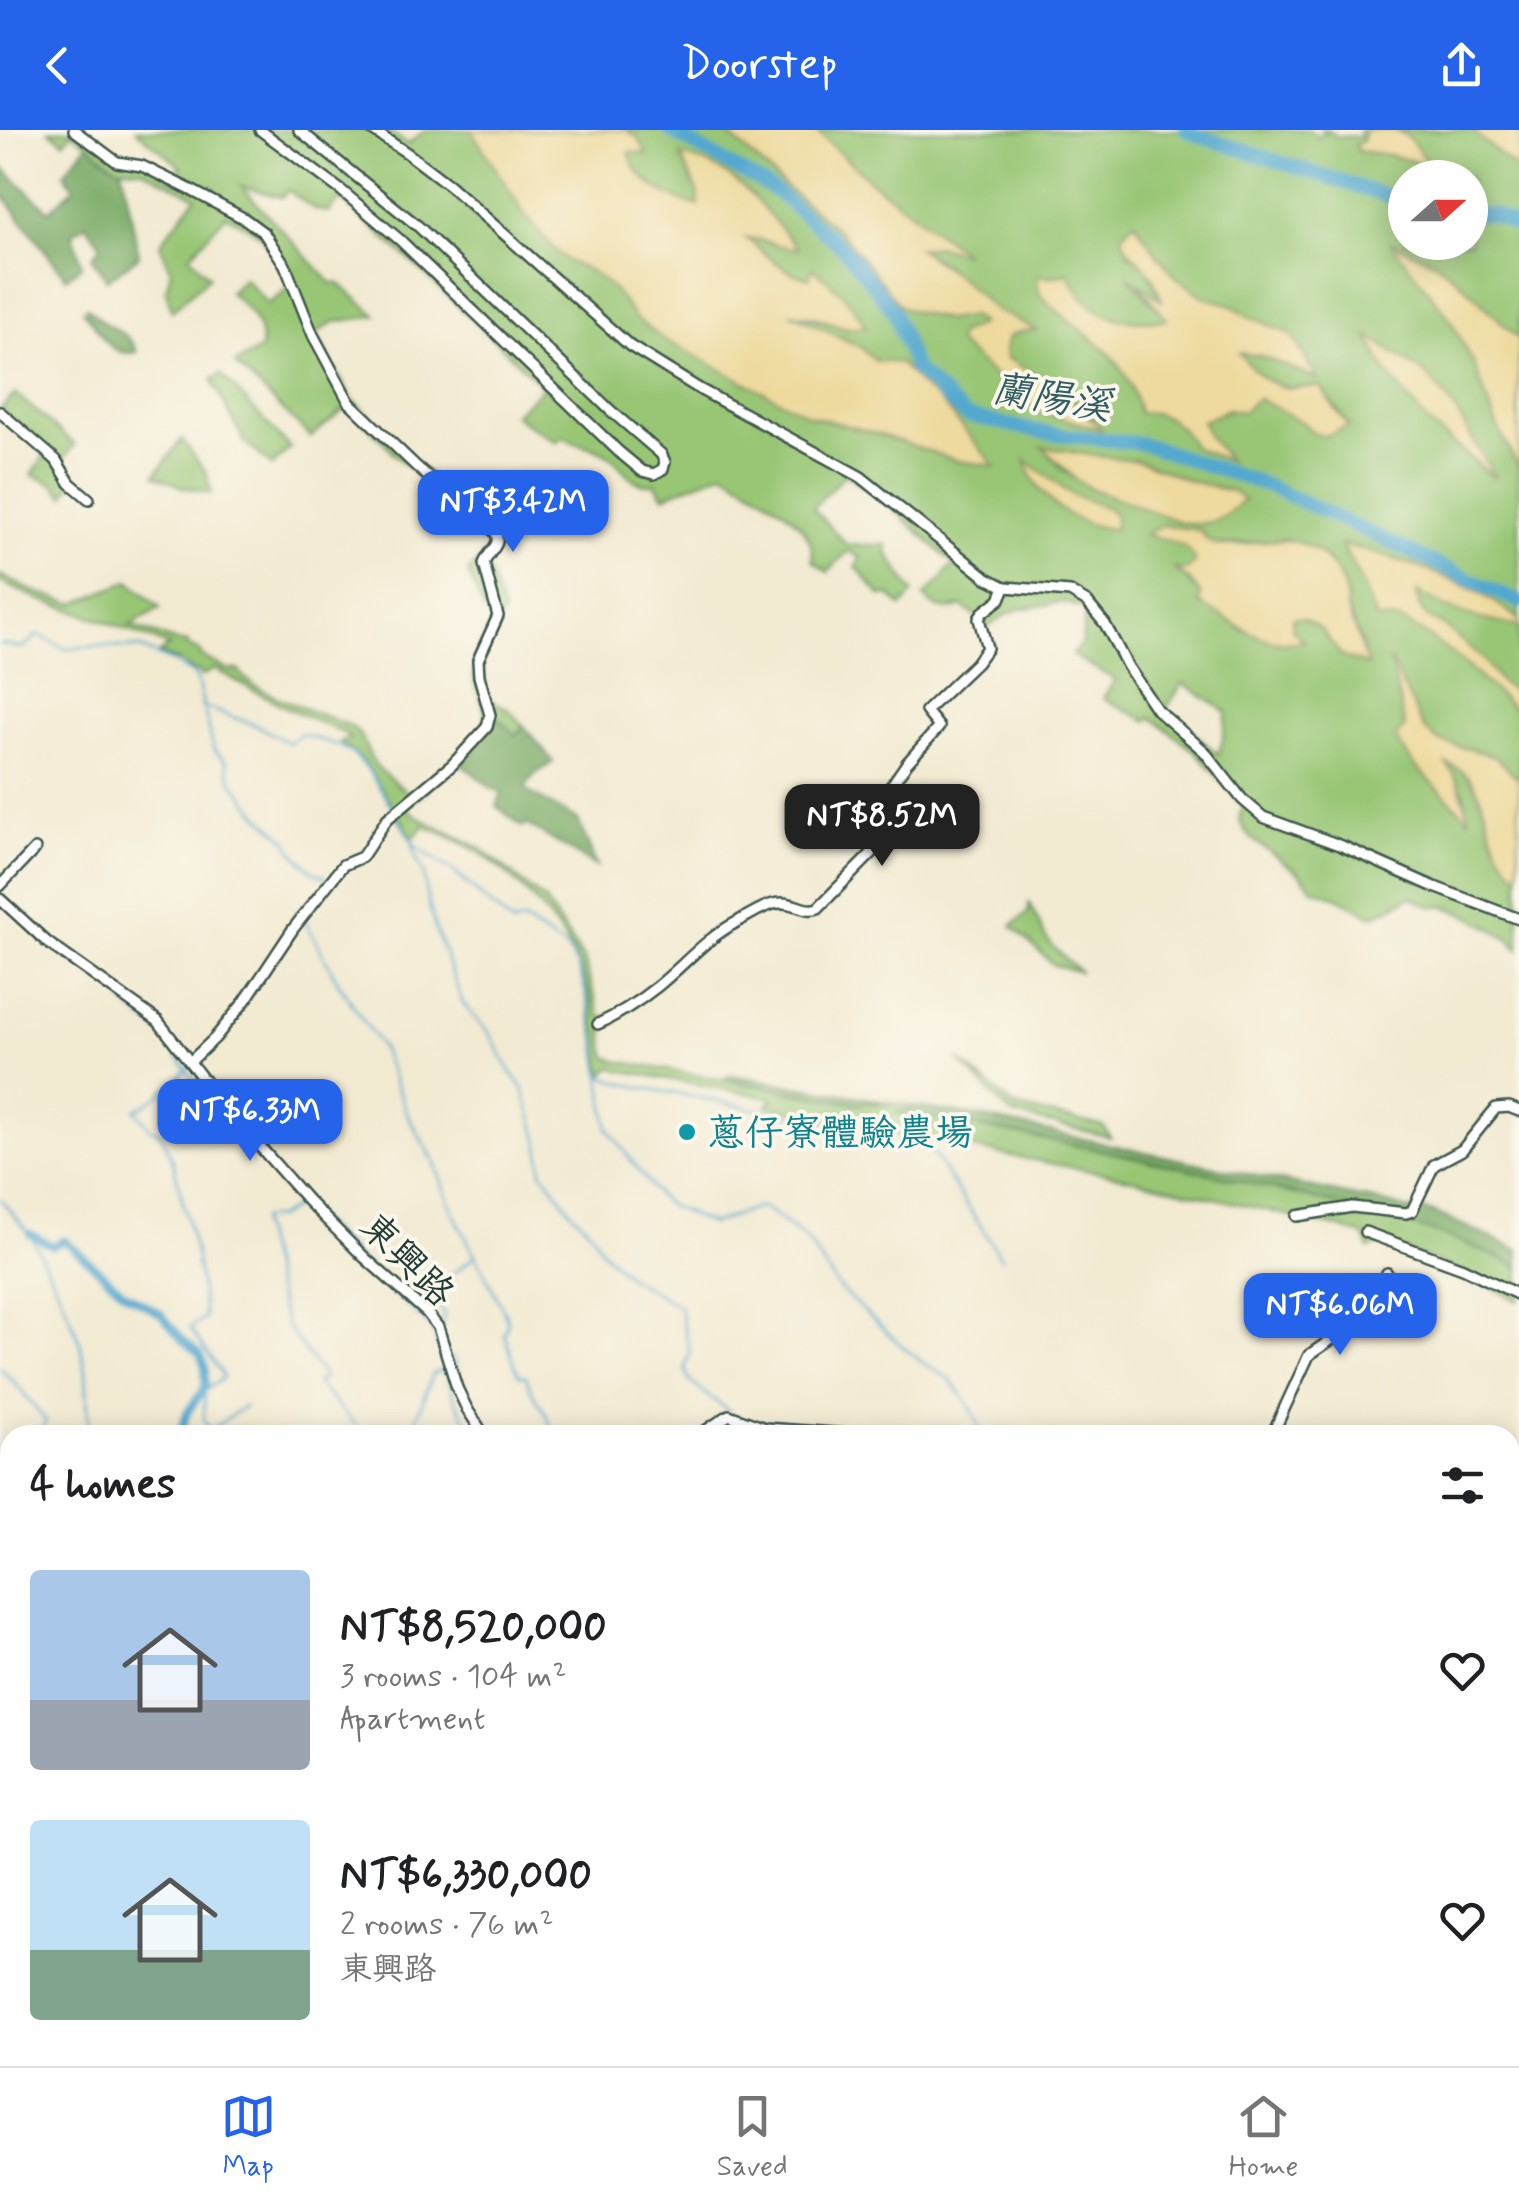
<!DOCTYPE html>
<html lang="en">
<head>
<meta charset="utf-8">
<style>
  body { margin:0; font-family:Mynerve,"LXGW WenKai TC",sans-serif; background:#f6f6f6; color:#202124; height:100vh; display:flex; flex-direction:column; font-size:38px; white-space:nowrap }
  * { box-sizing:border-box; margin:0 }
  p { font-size:32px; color:#757577 }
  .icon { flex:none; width:55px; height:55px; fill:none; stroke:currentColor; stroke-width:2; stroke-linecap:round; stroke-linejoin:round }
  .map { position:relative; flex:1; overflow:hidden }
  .sheet { position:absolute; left:0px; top:1295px; width:1520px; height:642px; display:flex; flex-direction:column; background:#fff; border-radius:30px 30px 0 0; box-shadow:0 5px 25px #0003 }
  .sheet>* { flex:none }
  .needle { width:65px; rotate:69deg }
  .buttons { position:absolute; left:1388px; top:30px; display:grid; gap:20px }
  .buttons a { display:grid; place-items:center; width:100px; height:100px; border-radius:50%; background:#fff; box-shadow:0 5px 25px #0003; font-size:50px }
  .price { position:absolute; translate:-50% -85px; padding:0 22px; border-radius:20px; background:#2563eb; color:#fff; font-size:32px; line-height:65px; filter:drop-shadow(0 2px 5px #0008) }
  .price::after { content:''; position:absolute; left:50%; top:60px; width:30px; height:22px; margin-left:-15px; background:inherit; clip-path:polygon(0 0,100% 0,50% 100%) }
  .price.on { background:#222; color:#fff }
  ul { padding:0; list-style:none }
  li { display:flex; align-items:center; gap:30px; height:250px; padding:0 30px }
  li span { display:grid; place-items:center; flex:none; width:280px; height:200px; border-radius:10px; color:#555 }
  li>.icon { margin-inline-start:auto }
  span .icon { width:120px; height:120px; fill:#fffc; stroke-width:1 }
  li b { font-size:42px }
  h2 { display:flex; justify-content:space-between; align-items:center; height:120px; padding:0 30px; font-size:42px }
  header { display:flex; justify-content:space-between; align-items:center; height:130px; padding:0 30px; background:#2563eb; color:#fff; font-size:45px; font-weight:600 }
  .dock { display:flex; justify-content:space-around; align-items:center; height:140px; border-top:2px solid #e0e0e0; background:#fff; font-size:28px; color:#757577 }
  .dock a { display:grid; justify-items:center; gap:5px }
  .dock .on { color:#2563eb }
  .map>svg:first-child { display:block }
</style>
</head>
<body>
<header><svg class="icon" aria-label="back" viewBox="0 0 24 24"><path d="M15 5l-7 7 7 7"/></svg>Doorstep<svg class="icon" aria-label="share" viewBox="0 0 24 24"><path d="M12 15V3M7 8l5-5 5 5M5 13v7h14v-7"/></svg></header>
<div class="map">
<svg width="1519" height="1936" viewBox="0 0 1519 1936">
  <rect width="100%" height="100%" fill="#fbf7ec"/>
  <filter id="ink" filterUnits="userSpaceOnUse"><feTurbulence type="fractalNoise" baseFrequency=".01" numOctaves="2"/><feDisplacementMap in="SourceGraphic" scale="20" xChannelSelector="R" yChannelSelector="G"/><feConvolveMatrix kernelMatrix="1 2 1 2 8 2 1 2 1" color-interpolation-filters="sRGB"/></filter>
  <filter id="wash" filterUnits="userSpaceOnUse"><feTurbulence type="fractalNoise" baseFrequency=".0048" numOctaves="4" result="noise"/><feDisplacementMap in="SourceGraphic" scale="40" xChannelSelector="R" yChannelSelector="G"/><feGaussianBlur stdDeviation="2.25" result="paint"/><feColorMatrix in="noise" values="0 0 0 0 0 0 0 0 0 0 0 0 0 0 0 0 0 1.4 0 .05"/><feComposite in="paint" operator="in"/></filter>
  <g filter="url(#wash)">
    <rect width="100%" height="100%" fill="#f2ead1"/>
    <g fill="#98c674" stroke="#5c8254" stroke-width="2.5" fill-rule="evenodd">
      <path d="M49 0H83L115 27 146 32 173 48 181 37 136 0H386L408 14 425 0H471L524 83 569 132 591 141 615 161 635 188 808 285 878 304 958 331 993 336 939 270 919 254 886 233 876 231 860 217 783 180 846 198 813 139 809 148C786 145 762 120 744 106 762 110 778 117 797 118L776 94 682 27C686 44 699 57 700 76 672 70 635 52 628 21L645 24 638 8 626 0H724L788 59 831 94 850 113 902 178 946 190 972 186 982 194 958 213 1017 266 1041 282 1100 299C1079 268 1040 246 1006 228L1005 220 1008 207 1019 202 1034 199 995 180 944 134 917 117 936 116 962 121 869 50 815 0H1310L1317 7 1326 3 1319 0H1329L1338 7 1360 6 1359 0H1365L1366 4 1358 21 1389 25 1426 35 1408 7 1399 0H1471L1519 41V209L1457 149 1392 114 1448 186 1473 232 1497 296 1519 338V490C1491 466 1460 456 1426 442 1399 432 1371 419 1342 415L1366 463 1376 489 1399 490 1419 500 1459 529 1519 583V649L1495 626 1438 611 1423 597 1412 578 1402 580 1405 597 1396 608 1414 635 1468 688 1464 664 1446 633C1479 645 1480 667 1490 697 1495 714 1506 734 1519 746V820L1508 808 1471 787 1447 777 1430 776 1411 767 1377 784 1370 785 1338 767 1313 759 1300 744 1249 707 1240 692V684L1244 677 1197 623 1151 587 1147 591 1103 568 1115 550 1072 525 1082 513 1086 479 1064 472 1019 479 1009 483 982 500 979 489 962 476C946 482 935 480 924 467L942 449 954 434 888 374 845 344 813 378 847 415H887L888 424 913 463 902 477 890 465 881 466 856 437 860 427 848 421 828 442 813 431C817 388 753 362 724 342L664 366 655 353C629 360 622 330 601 321 588 314 577 317 562 306L557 312 518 288 514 284 544 257 412 132 340 69 328 82 314 79 288 60 282 67 241 56 331 153H338L377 186 334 192 316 204 351 268 415 333 499 401 505 403 512 396 511 404 488 430V440L503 483C482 521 477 525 488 568L508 579 524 596 515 606 498 589 459 632 405 678 423 690 479 717 545 771 584 830 600 886 612 887C600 899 604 911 607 927L617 931 858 974 890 973 916 977 900 982C1030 1006 1160 1030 1288 1062 1368 1082 1446 1100 1519 1138V1171L1457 1140 1383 1112 1369 1119 1363 1105 1333 1096 1124 1047 884 1002 767 976 774 968 619 940 612 937 603 945C597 910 594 872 580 839 562 795 519 750 480 723 463 712 443 704 424 696L413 708 364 632 340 612 350 608 346 604 287 578 214 539 203 546 198 541 194 542 180 532 159 524 169 516 98 489 39 469 0 452V445L33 461 74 474 129 451 160 478 130 495 177 512 188 513V517L200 521 201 526 228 540H239C249 563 325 584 349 596 364 603 365 621 375 634 383 645 399 655 410 664L453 630 485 592C486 580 482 572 478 562 465 535 483 510 495 487L484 480 468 442 476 433 481 432V427L493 410 431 354 393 324 388 316 348 276 311 307 235 234 261 219C264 197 246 175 229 162L244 148 268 174 291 156 288 147 261 105 226 85 190 126 209 146 172 181 166 160 171 141 160 114 196 67 141 39 116 37 72 2 64 12ZM1405 48H1470V112H1405ZM1135 92 1157 125 1177 148 1206 168 1229 174 1250 187 1292 205 1316 248 1261 226 1238 222C1254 241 1268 257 1295 258 1304 258 1312 256 1321 257L1349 296 1315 304 1302 292 1257 268 1202 291 1209 307 1227 329 1195 318 1181 298 1169 288 1154 283 1139 282 1135 262 1127 247 1111 225 1046 171 1038 146 1051 147 1067 143C1093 192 1118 192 1168 190L1135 154 1163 173 1145 136 1129 124 1122 104ZM1370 208 1492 346C1443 310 1394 265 1370 208ZM1043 317 1095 326 1137 330 1193 352 1231 361 1244 370 1180 392 1094 360 1076 350 1063 340ZM1162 395 1200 400 1207 411 1218 415 1285 409 1306 415 1322 424 1332 435 1342 452 1347 468V478L1362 515 1366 535 1341 526 1322 500 1304 488 1292 487 1293 500 1275 510 1243 500 1217 482 1200 473 1201 464 1177 440C1187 443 1191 439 1195 431 1189 412 1165 410 1148 405ZM1183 553 1227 582C1223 597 1225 611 1218 624L1165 580Z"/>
      <path d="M221 244 290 318 272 336 244 311 212 250Z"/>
      <path d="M16 264 75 315 62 330 73 353 65 366 52 353 32 345 45 325 1 278Z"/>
      <path d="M182 309 207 344 211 363 183 357 155 345Z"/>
      <path d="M1417 460C1448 484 1483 486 1519 497V564L1502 554 1481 527 1446 497 1426 486 1419 475Z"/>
      <path d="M1029 772 1046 808 1056 820 1080 842 1054 835 1012 796 1029 781Z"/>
      <path d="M958 929 1015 977 1103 996 1110 1007 1011 984Z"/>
    </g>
    <g fill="#7aab66" stroke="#4c744d" stroke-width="2.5">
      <path d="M88 14 110 33 122 39 139 126 107 150 92 127 101 116 86 94 73 103 82 135 66 148 0 61V35L49 81 74 58 64 43Z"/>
      <path d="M87 177C93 183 99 189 106 194 120 202 131 206 137 222 107 229 100 198 83 181Z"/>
      <path d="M499 589 515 605 524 596 553 632 534 645 526 657 527 661 578 690 597 737 526 694 522 697 497 676 502 663 490 657 459 632Z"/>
      <path d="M732 945 871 969 890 973 858 974 723 949Z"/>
      <path d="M916 977 971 985 1360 1068 1363 1067 1412 1081 1415 1078 1435 1083 1519 1120V1138C1444 1099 1363 1081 1282 1061 1154 1029 1025 1004 895 983Z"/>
    </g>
    <g fill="#eeda9e" stroke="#868c69" stroke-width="2.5">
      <path d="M471 0H626L638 8 647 24 629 22C635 52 672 70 699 76 700 59 687 43 681 27 735 34 765 80 798 119 780 118 762 108 746 108 763 122 787 146 809 148L813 138 845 166 866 196 846 198 815 187 790 183 860 217 876 231 900 233 919 254 939 270 995 336 958 331 878 304 808 285 663 209 635 188 615 161 591 141 569 132 554 119 524 83Z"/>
      <path d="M724 0H815L869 50 965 123 937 116 918 118 958 146 995 180 1036 200 1019 202 1008 207 1005 220 1006 228 1057 257 1103 300 1041 282 1017 266 957 213 959 204 981 194 972 186 946 190 902 178 850 113 831 94 788 59Z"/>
      <path d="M1365 0C1406 0 1406 0 1428 35L1389 25 1358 21 1355 15 1362 11Z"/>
      <path d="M1471 0H1519V41Z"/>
      <path d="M1134 91 1157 125 1177 148 1206 168 1229 174 1250 187 1292 205 1317 249 1261 226 1239 223C1255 242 1269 258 1295 258 1305 258 1312 256 1321 257L1336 281 1349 296 1326 306 1315 304 1302 292 1257 268 1243 282 1228 279 1202 291 1209 307 1229 331 1195 318 1181 298 1169 288 1154 283H1139C1134 261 1126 242 1111 225 1097 209 1045 176 1039 161 1037 156 1038 151 1038 145L1051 147 1067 143C1092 191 1118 193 1167 190L1148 166 1127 146 1162 171C1158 160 1154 148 1147 139 1136 126 1125 123 1122 104Z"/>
      <path d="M1390 112 1435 132 1457 149 1519 209V338L1497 296 1473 232 1448 186Z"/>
      <path d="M1368 206 1427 245 1454 278 1495 348 1426 291 1386 241Z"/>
      <path d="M1042 317 1095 326 1137 330 1193 352 1231 361 1244 370 1228 384 1215 391 1197 394 1180 392 1094 360 1076 350Z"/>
      <path d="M1025 330 1072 365 1108 378 1115 386V399C1073 396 1038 370 1025 330Z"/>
      <path d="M1162 395 1200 400C1204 407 1208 413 1217 415 1237 418 1261 409 1281 410 1317 410 1347 443 1347 478L1368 536 1341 526 1322 500 1304 488H1292L1293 500 1304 511C1265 521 1231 489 1199 473L1201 464 1189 450 1173 438C1184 442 1189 442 1195 431 1188 412 1164 410 1146 404Z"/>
      <path d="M1342 414C1400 430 1473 450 1519 490V497L1477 488 1447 478 1417 462 1419 475 1426 486 1446 497 1481 527 1502 554 1519 564V583L1459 529 1419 500 1399 490 1376 489 1366 463Z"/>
      <path d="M1390 529 1423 597 1438 611 1495 626 1519 649V746C1511 739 1504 730 1499 720 1483 690 1486 645 1447 634L1458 650 1470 690 1414 635 1395 608 1405 597Z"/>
    </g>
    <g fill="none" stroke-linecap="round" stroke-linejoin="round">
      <g stroke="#53a8cf" stroke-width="2.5">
        <path d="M0 514 22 518 38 505 66 519 97 516 140 518 173 532 196 546 214 620 226 631 231 650 259 685 287 710 293 721 310 739 328 749"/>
        <path d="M201 576 258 596 289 613 302 604C314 609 329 612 340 616 365 627 378 657 393 678"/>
        <path d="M396 685 416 717 453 741 512 794 524 791 567 819 576 833 583 852 596 909 608 999 658 1066 668 1075 712 1094 759 1077 772 1083 807 1110 839 1158 902 1216 923 1233 950 1249 970 1276 983 1305"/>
        <path d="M413 714 415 725 424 743 426 763 435 798 463 874 490 904 509 939 523 958 539 1011 542 1042 575 1086 590 1100 602 1121 630 1148 679 1176 690 1222 685 1239 690 1252 729 1281"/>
        <path d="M305 791 339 854 381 917 409 988 434 1031 451 1078 504 1181 508 1193 504 1205C512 1221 512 1231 519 1245L526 1246C532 1268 549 1283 555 1305"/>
        <path d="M122 871 158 901 209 969 297 1072 327 1097 377 1148 428 1194 434 1203 455 1270 475 1305"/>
        <path d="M188 938C171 955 156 970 135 980L151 999 160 1003 173 1031 195 1122 205 1188 190 1198 223 1245 222 1249 205 1260 204 1288 210 1305"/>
        <path d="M603 946C633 959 669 961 701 968 776 983 849 999 924 1010L1002 1129"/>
        <path d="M0 1069 30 1104 65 1174 80 1213 86 1241 89 1305"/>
        <path d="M297 1073 296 1076 277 1088 261 1089V1096L277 1164 287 1197 324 1247 316 1253 365 1305"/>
        <path d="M442 1195 444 1186 433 1159 475 1126"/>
        <path d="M452 1226 464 1261"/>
        <path d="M0 1238 17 1255 46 1291 39 1305"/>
        <path d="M209 1301 245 1276"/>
        <path d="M411 1305 432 1244 445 1239"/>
        <path d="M10 1336 2 1315 4 1312H10"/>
        <path d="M0 1429 10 1443"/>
        <path d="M1510 1613 1517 1617 1519 1614"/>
        <path d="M0 1616 10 1637"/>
        <path d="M163 1928 168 1936"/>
        <path d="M803 1928 806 1936"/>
      </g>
      <g stroke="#53a8cf" stroke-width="8">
        <path d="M30 1104 53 1116 64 1110 125 1163 161 1184 182 1209 200 1224 205 1237V1257L187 1283 180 1305"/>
        <path d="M1510 1633 1519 1635"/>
        <path d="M642 1928 647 1936"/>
        <path d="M0 1931 7 1936"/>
        <path d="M225 1936 261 1928"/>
        <path d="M266 1936 271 1928"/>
      </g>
      <g stroke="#53a8cf" stroke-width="14">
        <path d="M668 0 774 60 844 119 893 180 915 239 966 286 1047 303 1144 314 1268 356 1519 472"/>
        <path d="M1186 0 1199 6 1405 72"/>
        <path d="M1470 84H1492L1519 97"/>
      </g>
    </g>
  </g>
  <g filter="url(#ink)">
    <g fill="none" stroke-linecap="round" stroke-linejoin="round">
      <g stroke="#3f574c" stroke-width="14">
        <g id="minor">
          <path d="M74 0 117 32 142 36 189 59 245 89 264 103 285 135 313 205 349 272 418 338 495 402C503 415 488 421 484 434L498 486 478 530 479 546 490 585 487 597 452 635 387 689 362 727 343 735 293 799 245 871 215 908 191 931"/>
          <path d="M260 0 342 61 400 110 618 321 642 341 654 344 663 339 665 332 661 324 611 281 419 97 299 0"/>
          <path d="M372 0 407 23 449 55 630 216 701 260 861 347 987 448 1005 457 1070 462 1087 472 1105 494 1128 537 1157 580 1204 621 1242 669 1263 687 1342 716 1432 756 1519 789"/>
          <path d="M0 282 56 330 70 353 89 369"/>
          <path d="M0 756 35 719"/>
          <path d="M0 769 48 813 158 891 224 976 308 1071 365 1128 427 1183 438 1197 457 1258 467 1279 484 1305"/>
          <path d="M598 894C620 884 639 871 658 856 685 834 706 808 737 792 750 785 767 773 781 773 795 772 805 783 818 778L874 721 879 713 866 698V692L907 633 939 597 926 581 976 533 987 518 979 489 982 483 1000 469 1005 457"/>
          <path d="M1297 1086 1352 1077 1406 1083 1412 1081 1434 1035 1462 1020 1496 978 1509 977 1519 981"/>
          <path d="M1365 1102 1463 1138 1519 1165"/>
          <path d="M699 1305 729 1285 765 1298 863 1305"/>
          <path d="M1272 1305 1309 1225 1354 1194 1387 1143"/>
          <path d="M0 1337 10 1341"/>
          <path d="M1510 1638 1519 1640"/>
          <path d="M794 1928 797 1936"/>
          <path d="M273 1936 282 1928"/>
        </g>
      </g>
      <g stroke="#3f574c" stroke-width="19">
        <g id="primary">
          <path d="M0 1633 10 1653"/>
          <path d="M152 1928 157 1936"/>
        </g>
      </g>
      <use href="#minor" stroke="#fff" stroke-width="9"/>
      <use href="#primary" stroke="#f1c369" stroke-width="14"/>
    </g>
  </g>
  <circle fill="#0f9aa8" stroke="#fbf7ec" stroke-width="4" cx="687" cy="1002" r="10"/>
  <g text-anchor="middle" stroke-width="8" stroke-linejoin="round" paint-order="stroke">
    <g font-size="38" fill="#0d838f" stroke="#fbf7ec" text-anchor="start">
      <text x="707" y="1015">蔥仔寮體驗農場</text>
    </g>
    <g font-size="38" fill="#1f3d34" stroke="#fbf7ec">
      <text transform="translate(408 1129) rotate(45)" y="13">東興路</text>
    </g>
    <g font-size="40" font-style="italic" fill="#2f5d62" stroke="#fbf7ec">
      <text transform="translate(1052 266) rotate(9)" y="14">蘭陽溪</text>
    </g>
  </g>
</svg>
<div class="buttons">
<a><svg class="needle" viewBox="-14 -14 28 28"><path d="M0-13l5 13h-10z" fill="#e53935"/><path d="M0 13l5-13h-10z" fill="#757577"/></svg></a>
</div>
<b class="price" style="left:513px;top:425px">NT$3.42M</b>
<b class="price on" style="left:882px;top:739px">NT$8.52M</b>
<b class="price" style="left:250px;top:1034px">NT$6.33M</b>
<b class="price" style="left:1340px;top:1228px">NT$6.06M</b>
<section class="sheet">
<h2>4 homes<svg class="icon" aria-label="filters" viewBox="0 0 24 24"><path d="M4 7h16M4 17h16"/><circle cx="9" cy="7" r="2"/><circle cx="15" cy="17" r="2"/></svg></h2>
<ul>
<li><span style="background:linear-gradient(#a9c7e8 65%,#9aa5b1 0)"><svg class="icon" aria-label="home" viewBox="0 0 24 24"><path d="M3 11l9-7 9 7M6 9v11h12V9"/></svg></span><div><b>NT$8,520,000</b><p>3 rooms · 104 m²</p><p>Apartment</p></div><svg class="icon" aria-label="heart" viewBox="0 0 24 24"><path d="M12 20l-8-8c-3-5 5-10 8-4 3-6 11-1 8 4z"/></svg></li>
<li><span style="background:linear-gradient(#bfe0f5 65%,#7fa58c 0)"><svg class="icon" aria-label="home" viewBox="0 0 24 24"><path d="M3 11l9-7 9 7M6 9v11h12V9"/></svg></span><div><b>NT$6,330,000</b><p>2 rooms · 76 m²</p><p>東興路</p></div><svg class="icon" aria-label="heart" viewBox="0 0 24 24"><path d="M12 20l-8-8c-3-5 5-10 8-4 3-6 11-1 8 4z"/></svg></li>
</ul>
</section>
</div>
<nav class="dock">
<a class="on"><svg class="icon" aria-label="map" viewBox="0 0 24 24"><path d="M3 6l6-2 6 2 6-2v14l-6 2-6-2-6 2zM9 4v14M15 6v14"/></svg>Map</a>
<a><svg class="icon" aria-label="saved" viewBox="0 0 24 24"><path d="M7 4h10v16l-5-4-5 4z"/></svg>Saved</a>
<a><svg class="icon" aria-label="home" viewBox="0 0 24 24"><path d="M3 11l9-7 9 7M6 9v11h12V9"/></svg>Home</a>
</nav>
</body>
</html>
